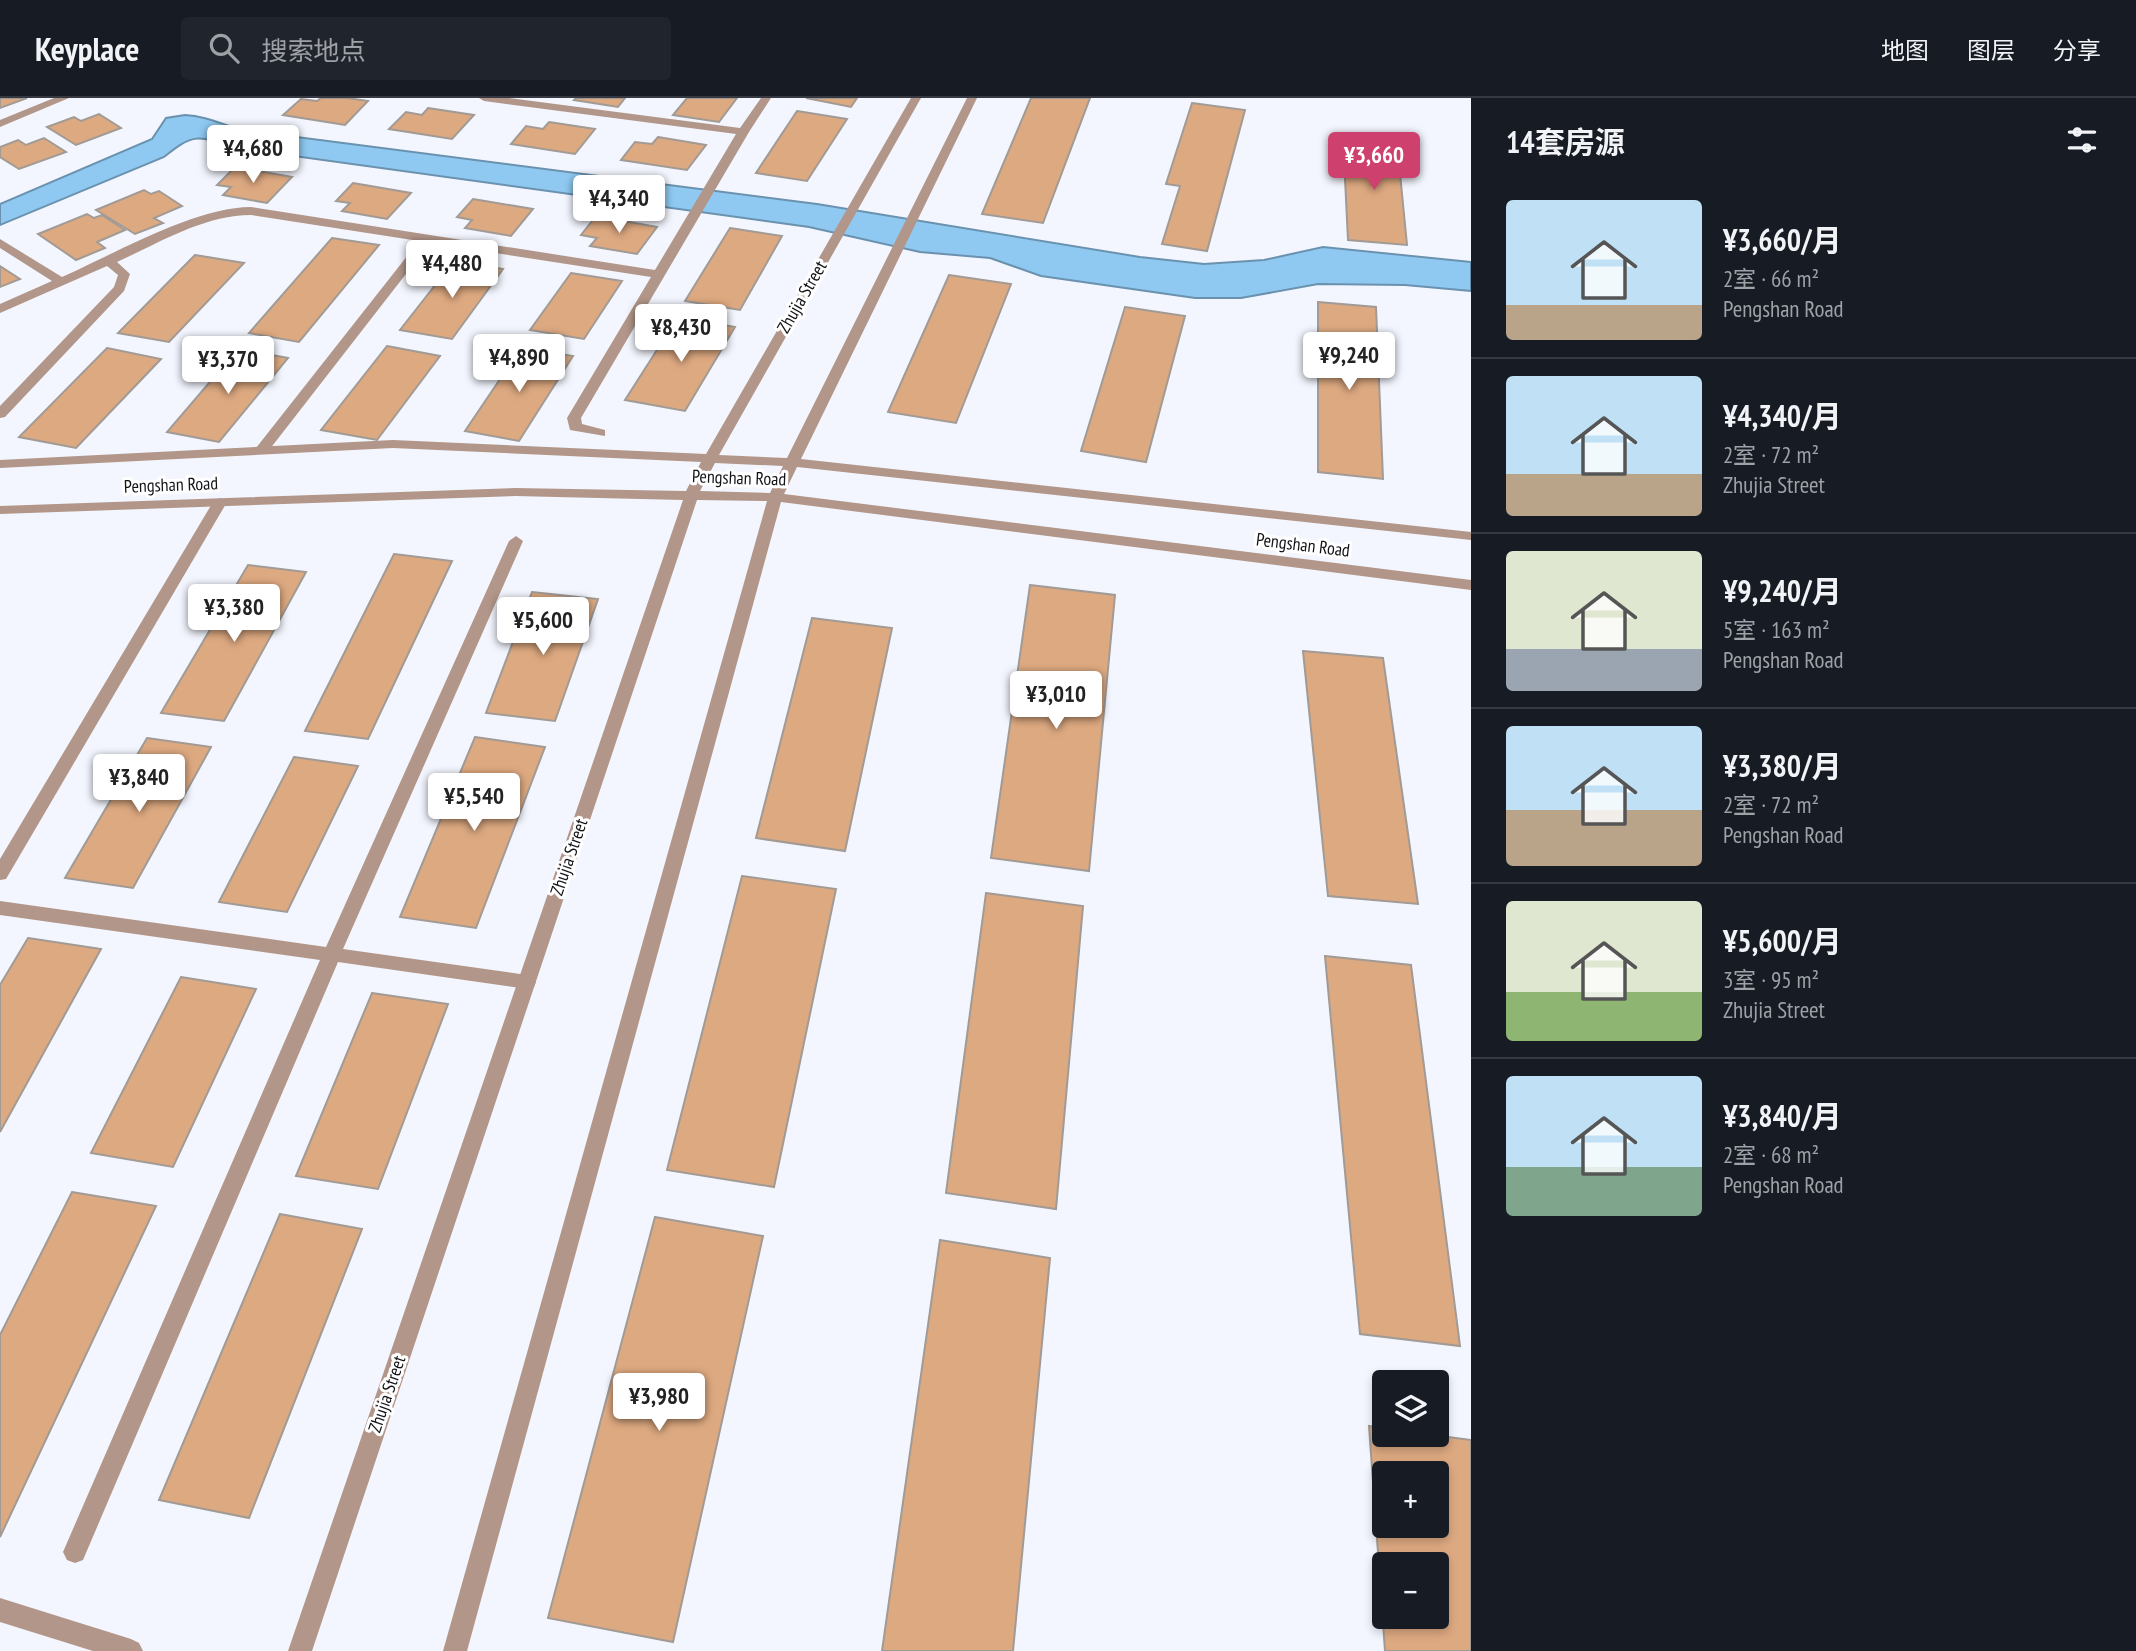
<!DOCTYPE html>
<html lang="zh">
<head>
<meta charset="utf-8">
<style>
  body { margin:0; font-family:"PT Sans Narrow","Noto Sans SC",sans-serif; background:#20242c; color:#f1f3f6; height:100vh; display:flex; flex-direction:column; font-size:26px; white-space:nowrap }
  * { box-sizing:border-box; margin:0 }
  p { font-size:23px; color:#9ea1a6 }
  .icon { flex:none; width:38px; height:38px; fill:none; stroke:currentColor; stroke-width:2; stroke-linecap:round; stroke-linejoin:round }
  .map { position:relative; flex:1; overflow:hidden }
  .side { display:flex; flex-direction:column; background:#171b24; width:665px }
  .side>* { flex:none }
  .tools { position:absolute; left:1372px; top:1272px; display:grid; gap:14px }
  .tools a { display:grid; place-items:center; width:77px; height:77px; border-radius:7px; background:#171b24; box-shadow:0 4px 10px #0003; font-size:35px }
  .price { position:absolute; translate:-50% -60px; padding:0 16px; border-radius:7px; background:#fff; color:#222; font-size:23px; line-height:46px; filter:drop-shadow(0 2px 4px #0008) }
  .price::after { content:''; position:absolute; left:50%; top:42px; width:21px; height:16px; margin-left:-10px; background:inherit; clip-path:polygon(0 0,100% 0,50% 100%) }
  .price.current { background:#ce416e; color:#fff }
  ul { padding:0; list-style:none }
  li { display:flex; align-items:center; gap:21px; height:175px; padding:0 35px }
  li+li { border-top:2px solid #363941 }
  li span { display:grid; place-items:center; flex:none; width:196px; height:140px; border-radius:7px; color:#555 }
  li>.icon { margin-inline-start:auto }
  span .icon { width:84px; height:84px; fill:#fffc; stroke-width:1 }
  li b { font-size:30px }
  h2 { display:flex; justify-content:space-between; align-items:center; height:84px; padding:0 35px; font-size:30px }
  header { display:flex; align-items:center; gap:42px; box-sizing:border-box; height:98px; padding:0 35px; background:#171b24; border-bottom:2px solid #363941 }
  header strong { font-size:33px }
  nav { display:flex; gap:38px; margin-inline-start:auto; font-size:24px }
  .search { width:490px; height:63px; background:#20242c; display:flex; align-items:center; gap:18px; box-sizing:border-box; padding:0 24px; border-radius:7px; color:#9ea1a6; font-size:26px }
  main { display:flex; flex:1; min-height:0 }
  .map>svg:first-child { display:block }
</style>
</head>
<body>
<header>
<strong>Keyplace</strong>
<div class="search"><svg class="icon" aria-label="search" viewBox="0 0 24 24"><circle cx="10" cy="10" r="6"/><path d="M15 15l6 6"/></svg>搜索地点</div>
<nav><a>地图</a><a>图层</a><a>分享</a></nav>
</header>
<main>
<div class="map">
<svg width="1471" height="1553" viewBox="0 0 1471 1553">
  <rect width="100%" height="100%" fill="#f3f6fe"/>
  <path fill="#8fc9f1" stroke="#6a92af" stroke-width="2" d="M185 17C206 18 221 26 242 32L817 106 1140 159 1204 166 1264 162 1323 149 1471 164V193L1405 187 1318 186 1241 200H1195L1041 178 990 160 920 154 809 129 229 49C198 35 190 38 164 59L0 127V106L152 41 166 20Z"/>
  <g fill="#dda981" stroke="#a19a95" stroke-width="2" fill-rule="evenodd">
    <path d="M0 0H27L0 10Z"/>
    <path d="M321 0H347L368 3 345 27 283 17 301 1 317 3Z"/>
    <path d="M576 0H625L618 9 574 2Z"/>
    <path d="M687 0H737L719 24 673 17Z"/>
    <path d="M806 0H857L851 9Z"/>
    <path d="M1031 0H1090L1043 125 982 116Z"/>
    <path d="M1192 5 1245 12 1207 153 1162 146 1180 88 1166 86Z"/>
    <path d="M428 10 474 17 452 41 389 31 406 14 422 17Z"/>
    <path d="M797 13 847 21 807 83 756 75Z"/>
    <path d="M99 16 121 30 76 47 47 29 74 19 81 23Z"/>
    <path d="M549 24 595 31 575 56 511 46 526 28 543 31Z"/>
    <path d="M658 39 706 47 687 72 621 62 635 44 652 46Z"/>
    <path d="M44 40 66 54 19 71 0 59V49L18 42 26 47Z"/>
    <path d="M1343 40 1397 45 1407 147 1348 142Z"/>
    <path d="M235 69 292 79 267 105 223 97 231 89 217 87Z"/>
    <path d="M353 85 411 95 387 121 342 113 350 105 336 103Z"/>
    <path d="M144 92 151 96 159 93 182 108 154 120 163 125 135 136 96 112Z"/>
    <path d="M473 101 533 111 511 138 465 130 472 122 457 119Z"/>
    <path d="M87 116 94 120 102 117 125 132 97 144 105 150 76 162 38 136Z"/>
    <path d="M596 118 657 129 637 156 590 148 597 140 581 137Z"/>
    <path d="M730 130 782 138 740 212 685 203Z"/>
    <path d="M332 140 379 147 299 244 249 235Z"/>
    <path d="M195 157 244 165 169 244 118 235Z"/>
    <path d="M454 163 503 171 452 241 400 232Z"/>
    <path d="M0 168 20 181 0 189Z"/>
    <path d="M571 175 622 183 584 241 530 232Z"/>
    <path d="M949 177 1011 186 956 325 888 314Z"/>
    <path d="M1318 204 1376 209 1383 381 1318 374Z"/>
    <path d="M1125 209 1185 218 1146 364 1081 353Z"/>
    <path d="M678 219 735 229 685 313 625 302Z"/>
    <path d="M387 248 440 258 377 342 321 332Z"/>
    <path d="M107 250 161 261 76 350 19 339Z"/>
    <path d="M521 250 573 258 519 343 465 333Z"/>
    <path d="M238 251 288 260 219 344 167 334Z"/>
    <path d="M394 456 452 463 368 641 305 633Z"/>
    <path d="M248 467 306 474 224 623 161 615Z"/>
    <path d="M1030 487 1115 497 1089 773 991 760Z"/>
    <path d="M532 494 598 501 555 623 486 615Z"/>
    <path d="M812 520 892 530 845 753 756 740Z"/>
    <path d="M1303 553 1383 560 1418 806 1328 798Z"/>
    <path d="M475 639 545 649 476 830 400 819Z"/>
    <path d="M147 640 211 649 133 790 65 780Z"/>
    <path d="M294 659 358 668 287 814 219 804Z"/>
    <path d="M742 778 836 791 774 1089 667 1072Z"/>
    <path d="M986 795 1083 808 1056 1111 946 1095Z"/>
    <path d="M28 840 101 851 0 1034V887Z"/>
    <path d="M1325 858 1411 867 1460 1248 1360 1236Z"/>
    <path d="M181 879 256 891 173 1069 91 1055Z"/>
    <path d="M372 895 448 906 378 1091 296 1078Z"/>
    <path d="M72 1094 156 1108 0 1439V1237Z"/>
    <path d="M280 1116 362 1131 249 1420 159 1402Z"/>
    <path d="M655 1119 763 1138 673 1544 548 1520Z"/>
    <path d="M940 1142 1050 1160 1013 1553H882Z"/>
    <path d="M1369 1328 1384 1330V1337H1433L1471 1342V1553H1385ZM1384 1376H1437V1428H1384ZM1384 1466H1437V1519H1384Z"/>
  </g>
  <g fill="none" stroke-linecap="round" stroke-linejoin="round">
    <g fill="#b19689" fill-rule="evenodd">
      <path d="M54 0H69L0 29V22Z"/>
      <path d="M479 0H509L740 30 761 0H771L749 34 581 320 582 326 605 332V338L570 332 567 320 651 179 430 145 266 356H256V350L419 143 251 117C204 117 159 145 117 164L130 176 124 193 5 319 0 320V308L114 189 118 177 107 168 0 215V206L52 183 0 150V141L62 179C114 156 195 109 251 109L655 172 736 36 484 3Z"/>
      <path d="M220 400 227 404 6 781 0 782V761L213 404Z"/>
      <path d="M516 438 523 443 343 851 527 877 534 879 536 884 534 889 527 891 338 864 83 1462 75 1465 67 1462 63 1454 320 862 0 817V803L326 849 509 443Z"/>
    </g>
    <g fill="#b19689" fill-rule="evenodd">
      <path d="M911 0H921L719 357 787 360 967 0H977L801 361 1471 434V442L797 369 784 396 1471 482V492L781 404 467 1553H443L767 403 697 402 312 1553H288L683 402 515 398 0 416V408L515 390 686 393 701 364 393 350 0 370V362L393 342 706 356ZM715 365 783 368 770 395 700 393Z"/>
      <path d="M0 1500 131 1541 139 1545 143 1553H93L0 1524Z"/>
    </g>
  </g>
  <g text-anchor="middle" stroke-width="6" stroke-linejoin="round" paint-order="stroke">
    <g font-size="18" fill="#121316" stroke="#fff">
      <text transform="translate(802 199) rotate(-60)" y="6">Zhujia Street</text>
      <text transform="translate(739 380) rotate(2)" y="6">Pengshan Road</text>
      <text transform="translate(171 387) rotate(-2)" y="6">Pengshan Road</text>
      <text transform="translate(1303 447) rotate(7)" y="6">Pengshan Road</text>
      <text transform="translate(569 759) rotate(-71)" y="6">Zhujia Street</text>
      <text transform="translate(387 1296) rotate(-71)" y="6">Zhujia Street</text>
    </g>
  </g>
</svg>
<div class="tools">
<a><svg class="icon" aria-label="layers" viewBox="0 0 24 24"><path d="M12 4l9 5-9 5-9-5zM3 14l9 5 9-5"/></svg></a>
<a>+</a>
<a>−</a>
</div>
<b class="price" style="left:253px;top:87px">¥4,680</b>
<b class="price current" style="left:1374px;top:94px">¥3,660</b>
<b class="price" style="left:619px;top:137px">¥4,340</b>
<b class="price" style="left:452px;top:202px">¥4,480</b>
<b class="price" style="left:681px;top:266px">¥8,430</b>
<b class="price" style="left:1349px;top:294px">¥9,240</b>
<b class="price" style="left:519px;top:296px">¥4,890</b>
<b class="price" style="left:228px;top:298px">¥3,370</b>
<b class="price" style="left:234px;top:546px">¥3,380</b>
<b class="price" style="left:543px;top:559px">¥5,600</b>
<b class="price" style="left:1056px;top:633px">¥3,010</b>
<b class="price" style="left:139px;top:716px">¥3,840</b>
<b class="price" style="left:474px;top:735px">¥5,540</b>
<b class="price" style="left:659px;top:1335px">¥3,980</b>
</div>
<section class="side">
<h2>14套房源<svg class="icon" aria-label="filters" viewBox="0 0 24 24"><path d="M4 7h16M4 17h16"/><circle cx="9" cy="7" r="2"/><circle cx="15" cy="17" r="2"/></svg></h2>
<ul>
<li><span style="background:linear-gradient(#bfe0f5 75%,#b9a48a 0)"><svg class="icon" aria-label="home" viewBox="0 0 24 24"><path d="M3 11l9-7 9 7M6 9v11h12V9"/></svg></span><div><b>¥3,660/月</b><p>2室 · 66 m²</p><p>Pengshan Road</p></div></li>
<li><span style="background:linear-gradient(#bfe0f5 70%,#b9a48a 0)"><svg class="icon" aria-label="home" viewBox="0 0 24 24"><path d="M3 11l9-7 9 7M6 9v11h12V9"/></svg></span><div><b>¥4,340/月</b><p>2室 · 72 m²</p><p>Zhujia Street</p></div></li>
<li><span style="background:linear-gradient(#dfe7d0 70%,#9aa5b1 0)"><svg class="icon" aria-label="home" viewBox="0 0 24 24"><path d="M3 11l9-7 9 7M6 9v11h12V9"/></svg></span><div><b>¥9,240/月</b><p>5室 · 163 m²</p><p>Pengshan Road</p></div></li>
<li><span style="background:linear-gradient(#bfe0f5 60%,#b9a48a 0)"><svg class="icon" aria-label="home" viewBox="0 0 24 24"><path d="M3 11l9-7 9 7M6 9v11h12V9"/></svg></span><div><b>¥3,380/月</b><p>2室 · 72 m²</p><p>Pengshan Road</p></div></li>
<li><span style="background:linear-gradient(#dfe7d0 65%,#8fb573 0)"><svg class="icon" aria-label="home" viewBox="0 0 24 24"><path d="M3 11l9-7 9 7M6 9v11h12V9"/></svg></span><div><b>¥5,600/月</b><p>3室 · 95 m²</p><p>Zhujia Street</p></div></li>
<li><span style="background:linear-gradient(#bfe0f5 65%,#7fa58c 0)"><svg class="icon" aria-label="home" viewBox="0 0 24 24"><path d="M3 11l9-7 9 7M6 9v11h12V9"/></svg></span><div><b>¥3,840/月</b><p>2室 · 68 m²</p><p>Pengshan Road</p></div></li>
</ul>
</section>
</main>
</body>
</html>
